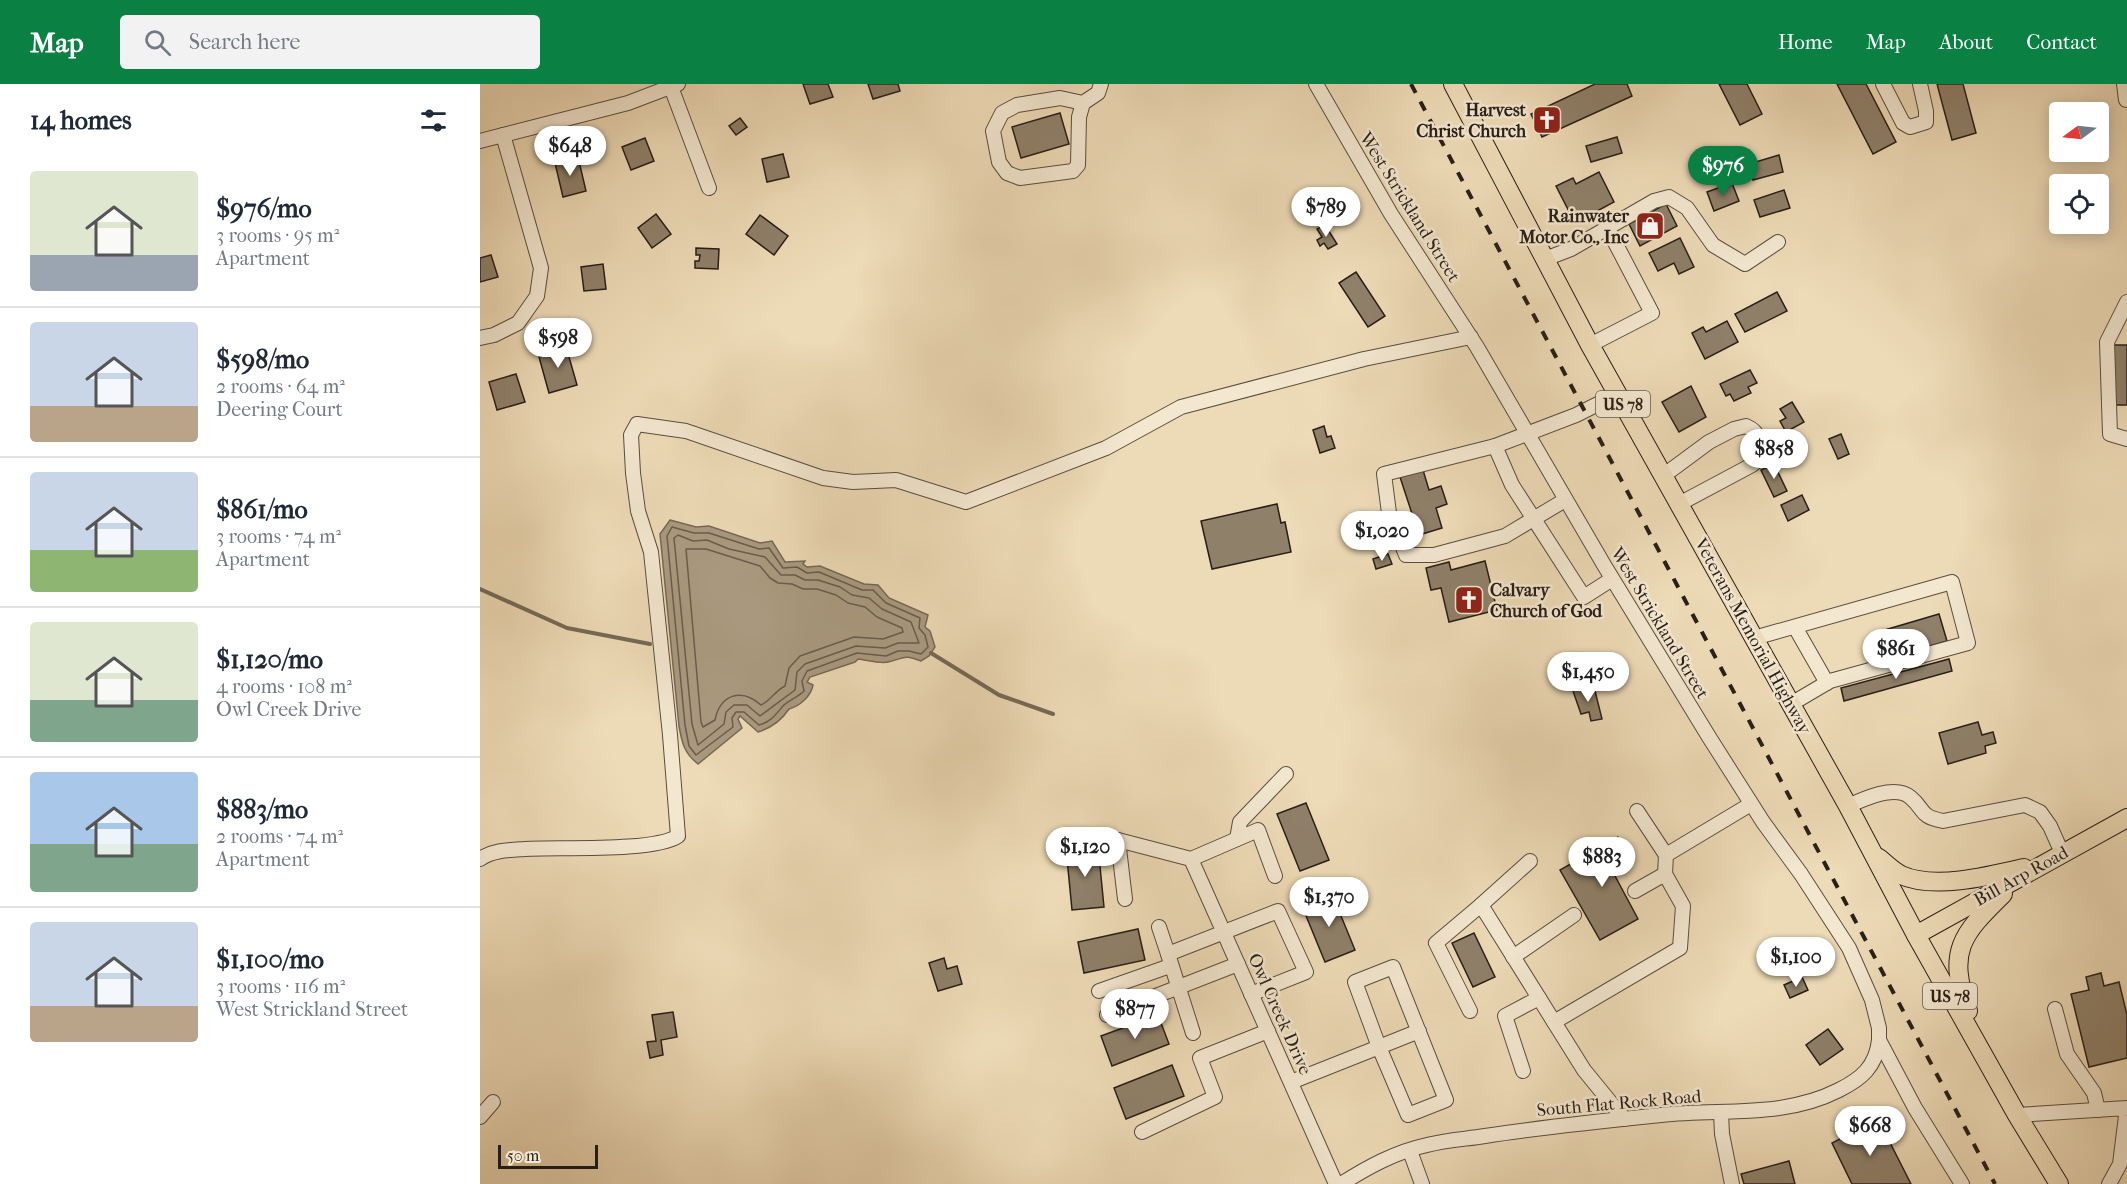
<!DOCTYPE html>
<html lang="en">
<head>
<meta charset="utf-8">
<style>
  body { margin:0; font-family:"IM FELL French Canon",serif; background:#f2f2f3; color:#1f2937; height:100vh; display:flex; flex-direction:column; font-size:22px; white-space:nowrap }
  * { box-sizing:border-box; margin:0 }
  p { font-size:20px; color:#747a83 }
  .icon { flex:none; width:33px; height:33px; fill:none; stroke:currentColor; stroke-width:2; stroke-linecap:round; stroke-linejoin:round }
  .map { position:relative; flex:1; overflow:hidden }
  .drawer { display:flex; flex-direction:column; background:#fff; width:480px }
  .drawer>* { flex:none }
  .needle { width:39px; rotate:255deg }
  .buttons { position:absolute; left:1569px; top:18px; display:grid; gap:12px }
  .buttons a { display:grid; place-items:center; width:60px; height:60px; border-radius:6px; background:#fff; box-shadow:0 3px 15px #0003; font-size:30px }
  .scale { position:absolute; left:18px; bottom:15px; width:100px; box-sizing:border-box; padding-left:6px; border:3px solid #291e17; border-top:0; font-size:16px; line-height:21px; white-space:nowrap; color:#291e17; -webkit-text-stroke:4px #f3e7d0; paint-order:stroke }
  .price { position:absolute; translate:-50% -51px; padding:0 14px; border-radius:21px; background:#fff; color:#222; font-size:20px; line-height:39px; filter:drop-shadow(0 2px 3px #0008) }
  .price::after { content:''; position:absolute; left:50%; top:36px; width:18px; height:14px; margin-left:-9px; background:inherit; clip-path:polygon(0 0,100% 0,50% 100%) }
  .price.active { background:#0b8043; color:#fff }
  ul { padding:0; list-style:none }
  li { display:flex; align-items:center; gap:18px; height:150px; padding:0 30px }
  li+li { border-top:2px solid #e0e1e3 }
  li span { display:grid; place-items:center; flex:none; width:168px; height:120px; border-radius:6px; color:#555 }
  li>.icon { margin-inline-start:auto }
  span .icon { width:72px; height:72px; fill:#fffc; stroke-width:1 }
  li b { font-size:26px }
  h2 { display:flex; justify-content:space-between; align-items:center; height:72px; padding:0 30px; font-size:26px }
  header { display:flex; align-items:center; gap:36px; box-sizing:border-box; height:84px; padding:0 30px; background:#0b8043; color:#fff }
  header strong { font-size:28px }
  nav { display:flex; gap:33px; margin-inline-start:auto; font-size:21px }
  .search { width:420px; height:54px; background:#f2f2f3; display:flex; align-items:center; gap:15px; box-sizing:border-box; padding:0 21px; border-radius:6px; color:#747a83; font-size:22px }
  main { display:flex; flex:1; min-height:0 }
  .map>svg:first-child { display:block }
</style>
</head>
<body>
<header>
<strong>Map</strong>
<div class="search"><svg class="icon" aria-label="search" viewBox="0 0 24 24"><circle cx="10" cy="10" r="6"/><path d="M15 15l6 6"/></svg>Search here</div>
<nav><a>Home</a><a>Map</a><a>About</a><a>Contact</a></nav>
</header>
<main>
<section class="drawer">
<h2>14 homes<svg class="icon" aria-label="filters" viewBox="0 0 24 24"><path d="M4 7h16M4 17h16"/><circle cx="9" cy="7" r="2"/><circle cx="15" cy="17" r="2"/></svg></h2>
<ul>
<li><span style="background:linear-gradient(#dfe7d0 70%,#9aa5b1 0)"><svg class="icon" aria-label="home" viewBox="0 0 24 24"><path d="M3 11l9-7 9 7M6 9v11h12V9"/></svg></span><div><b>$976/mo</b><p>3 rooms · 95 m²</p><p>Apartment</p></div></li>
<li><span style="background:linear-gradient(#c9d6e8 70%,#b9a48a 0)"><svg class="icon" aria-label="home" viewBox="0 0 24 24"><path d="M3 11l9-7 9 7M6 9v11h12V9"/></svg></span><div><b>$598/mo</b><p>2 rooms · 64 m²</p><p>Deering Court</p></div></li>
<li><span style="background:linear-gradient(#c9d6e8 65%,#8fb573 0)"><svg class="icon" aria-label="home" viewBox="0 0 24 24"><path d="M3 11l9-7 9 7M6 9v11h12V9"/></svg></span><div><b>$861/mo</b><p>3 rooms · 74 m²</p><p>Apartment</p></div></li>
<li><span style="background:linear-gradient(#dfe7d0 65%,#7fa58c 0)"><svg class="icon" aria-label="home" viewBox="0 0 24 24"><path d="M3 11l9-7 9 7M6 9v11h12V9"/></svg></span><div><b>$1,120/mo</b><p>4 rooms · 108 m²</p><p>Owl Creek Drive</p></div></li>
<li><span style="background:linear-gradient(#a9c7e8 60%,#7fa58c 0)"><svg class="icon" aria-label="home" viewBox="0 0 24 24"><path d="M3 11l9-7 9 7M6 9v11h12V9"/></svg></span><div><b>$883/mo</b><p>2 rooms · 74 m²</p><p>Apartment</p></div></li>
<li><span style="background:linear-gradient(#c9d6e8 70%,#b9a48a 0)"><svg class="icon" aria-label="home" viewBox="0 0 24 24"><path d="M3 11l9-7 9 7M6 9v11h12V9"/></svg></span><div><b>$1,100/mo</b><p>3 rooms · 116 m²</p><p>West Strickland Street</p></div></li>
</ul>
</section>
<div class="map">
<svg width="1647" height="1100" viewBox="0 0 1647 1100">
  <rect width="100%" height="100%" fill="#eddab6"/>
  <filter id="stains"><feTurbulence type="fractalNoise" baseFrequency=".00333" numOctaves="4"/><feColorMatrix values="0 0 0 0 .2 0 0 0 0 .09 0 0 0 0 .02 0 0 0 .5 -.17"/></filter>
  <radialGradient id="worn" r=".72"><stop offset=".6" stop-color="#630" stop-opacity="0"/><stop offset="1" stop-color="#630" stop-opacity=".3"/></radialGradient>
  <path fill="#aa9a80" stroke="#766856" stroke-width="1.5" d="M190 436 216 443 229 442 280 459 292 457 305 478 325 477 323 480 327 483 340 482 384 500 398 501 409 514 448 531 445 543 450 547 455 563 449 572 441 577C422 570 426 574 408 578 400 580 387 576 378 575L375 578 330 593 327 598 333 601C331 612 320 622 309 625 301 637 291 644 278 648L260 632 258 635 262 644 218 680C204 669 202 659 199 642L180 450Z"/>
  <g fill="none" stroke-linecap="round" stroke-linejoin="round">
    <g stroke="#6a5c4c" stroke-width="1.5">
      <path d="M192 443 214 449H229L279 465 289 464 303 484 317 483 327 489 339 488 382 506H393L406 519 440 534 439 544 445 551 448 563 441 570 429 567H418L406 572 377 569 327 587 322 597 324 607C318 613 308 617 303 622 296 630 291 638 279 641L264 628H256L252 634 253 643 216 671 209 662 205 641 187 452Z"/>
      <path d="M198 451 213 457 227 456 249 465 285 473 301 491H315L325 496H338L360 503 372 511 389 514 402 525 431 538 439 559H418L405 564 376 562 325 580 317 588 315 606 280 632 267 621H254L246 628 244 640 218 661 212 640 194 454Z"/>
      <path d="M206 465H226L280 482 290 494 298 499 312 500 323 505H337L356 511 368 519 385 523 397 533 422 544 423 548 403 555 374 553 320 572 309 584 305 602C295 607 289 618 281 621 261 603 240 611 235 636L223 643 221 638Z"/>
    </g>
    <g stroke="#766856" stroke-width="4">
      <path d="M0 505 87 544 170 560"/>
      <path d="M451 569 519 611 573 630"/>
    </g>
  </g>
  <g fill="#8f806a" stroke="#291e17" stroke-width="1.5">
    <path d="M323 0H348L353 13 330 20Z"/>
    <path d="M388 0H418L420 7 393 15Z"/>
    <path d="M1115 0H1147L1152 12 1062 53 1051 30Z"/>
    <path d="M1239 0H1267L1282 30 1260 41Z"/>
    <path d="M1357 0H1386L1416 58 1393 70Z"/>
    <path d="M1457 0H1483L1496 49 1472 56Z"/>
    <path d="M580 29 589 60 541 74 532 43Z"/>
    <path d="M260 34 267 43 256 51 249 42Z"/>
    <path d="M1137 53 1142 69 1111 78 1106 62Z"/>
    <path d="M165 54 174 77 151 86 142 63Z"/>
    <path d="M303 70 309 93 287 98 282 75Z"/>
    <path d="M1299 71 1303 88 1273 96 1269 80Z"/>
    <path d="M98 73 106 107 83 113 75 79Z"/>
    <path d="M1119 88 1134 118 1095 139 1076 102 1093 94 1096 100Z"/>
    <path d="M1252 99 1259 117 1234 127 1227 108Z"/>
    <path d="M1304 106 1310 124 1280 133 1274 116Z"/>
    <path d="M1186 120 1197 142 1160 162 1149 140Z"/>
    <path d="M176 130 191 150 172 164 158 144Z"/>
    <path d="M280 131 308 152 294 171 266 150Z"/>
    <path d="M845 141 857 160 848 165 844 159 840 162 837 156 842 153 837 145Z"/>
    <path d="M1200 154 1214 183 1199 190 1194 179 1178 187 1169 169Z"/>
    <path d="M216 164 239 165 238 185 215 184V177H219L220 171H216Z"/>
    <path d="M11 171 18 193 0 198V174Z"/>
    <path d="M123 180 126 205 104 207 101 183Z"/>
    <path d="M876 188 905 232 888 243 859 199Z"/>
    <path d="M1297 208 1307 227 1265 248 1255 230Z"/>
    <path d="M1247 237 1258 258 1225 275 1212 249 1223 243 1226 248Z"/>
    <path d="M85 259 97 301 69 309 59 273 74 269 72 262Z"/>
    <rect x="1634" y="261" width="13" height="60"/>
    <path d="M1270 286 1277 299 1268 303 1271 309 1254 317 1250 310 1246 312 1240 300Z"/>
    <path d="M36 290 45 318 17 326 9 298Z"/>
    <path d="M1211 302 1226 333 1199 348 1182 318Z"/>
    <path d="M1312 318 1324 338 1306 348 1300 337 1306 334 1300 325Z"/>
    <path d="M844 342 847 353 851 352 855 364 840 369 833 346Z"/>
    <path d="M1361 350 1369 370 1358 375 1349 355Z"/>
    <path d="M1294 380 1307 407 1294 413 1281 386Z"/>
    <path d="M943 386 949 406 961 402 967 420 956 424 962 444 939 451 920 393Z"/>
    <path d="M1322 411 1329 426 1308 437 1301 421Z"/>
    <path d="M797 420 801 439 805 438 811 468 732 485 721 437Z"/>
    <path d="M908 470 912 480 896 485 893 475Z"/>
    <path d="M1005 477 1017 526 969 538 961 504 951 506 946 484 969 478 971 486Z"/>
    <path d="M1459 530 1467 557 1399 577 1391 550Z"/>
    <path d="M1469 575 1472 587 1364 617 1361 604Z"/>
    <path d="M1104 601 1106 609 1115 607 1122 635 1111 637 1109 628 1101 630 1092 604Z"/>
    <path d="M1498 638 1502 651 1513 648 1516 659 1505 662 1506 669 1468 680 1459 649Z"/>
    <path d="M826 719 849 776 820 787 797 730Z"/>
    <path d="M1138 753 1153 779 1134 790 1158 835 1120 856 1080 786Z"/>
    <path d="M618 762 624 823 592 826 586 764Z"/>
    <path d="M852 810 875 866 845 878 822 822Z"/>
    <path d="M658 845 665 876 604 889 598 858Z"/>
    <path d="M994 849 1015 893 993 903 972 859Z"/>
    <path d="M464 874 467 885 477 882 482 900 458 907 449 879Z"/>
    <path d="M1621 889 1624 902 1639 898 1647 931V974L1609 983 1591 910 1609 906 1606 893Z"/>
    <path d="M1322 893 1328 906 1310 914 1304 901Z"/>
    <path d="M193 928 197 953 181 956 183 971 170 974 167 958 176 957 172 931Z"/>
    <path d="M678 931 689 960 632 982 621 952Z"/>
    <path d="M1348 945 1363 965 1340 981 1326 961Z"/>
    <path d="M692 981 704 1012 646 1035 634 1004Z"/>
    <path d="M1398 1035 1431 1100H1372L1352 1059Z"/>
    <path d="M1309 1077 1315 1100H1264L1261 1090Z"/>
  </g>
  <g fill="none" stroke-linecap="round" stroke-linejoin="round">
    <g stroke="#5a4d3f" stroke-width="16">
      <g id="minor">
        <path d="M836 0 911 130 997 263 1124 481 1229 653 1283 738 1321 790 1369 864 1392 916 1399 944V956L1435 1024 1482 1100"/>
        <path d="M1403 0 1423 39 1430 43 1446 38V27L1440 0"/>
        <path d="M1644 0 1646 16"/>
        <path d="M191 3 229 104"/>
        <path d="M603 19 580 14 537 21 522 29 513 47 519 78 527 89 540 94 593 87 598 81 599 33 603 19 618 9 621 0"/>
        <path d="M0 57 148 19 198 0"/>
        <path d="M1065 175 1091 165 1174 117 1189 113 1207 124 1233 161 1265 180 1298 158"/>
        <path d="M1647 218 1627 258 1630 350 1647 355"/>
        <path d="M0 254 14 251 38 239 57 212 61 184 23 51"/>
        <path d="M1110 261 1172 229 1128 145"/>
        <path d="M1015 362 1032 401 1104 513 1132 495"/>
        <path d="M1183 392 1229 358 1254 345 1266 342C1280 348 1283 360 1280 374L1272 381 1199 420"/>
        <path d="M1085 416 1025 452 954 471H926L909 429 904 390 1015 362 1096 331 1138 310"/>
        <path d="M1315 543 1347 599"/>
        <path d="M1274 554 1472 498 1488 559 1350 597 1311 620"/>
        <path d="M1368 722C1383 715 1415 700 1430 713 1446 726 1438 732 1463 737L1545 721 1560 728 1570 742 1582 769"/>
        <path d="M1157 727 1186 771"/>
        <path d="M582 755 638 756"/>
        <path d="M757 755 760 738 806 690"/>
        <path d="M0 775C13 766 30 766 45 765 79 763 175 768 198 752L190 651 171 468 158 427 153 389 151 351 157 340 206 347 343 394 373 398 416 396 486 418 626 364 701 323 884 275 991 253"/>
        <path d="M711 775 856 1100"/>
        <path d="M1155 807 1185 790 1186 771 1271 720"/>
        <path d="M645 815 638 756 711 775 778 746 795 792"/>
        <path d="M1001 821 1050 777"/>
        <path d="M679 843 688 870 798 827 826 888 771 910"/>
        <path d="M688 870 713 949"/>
        <path d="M1033 873 1094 831"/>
        <path d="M619 907 690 882"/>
        <path d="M1575 925 1587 970 1614 1009 1618 1026"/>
        <path d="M990 927 956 859 1001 821 1074 938"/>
        <path d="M627 931 758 880"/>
        <path d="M1043 987 1025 932 1059 914"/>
        <path d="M811 998 899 963 928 1031 966 1016 913 883 875 898 899 963 939 947"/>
        <path d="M1241 1029 1242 1050 1252 1100"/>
        <path d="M1537 1031 1647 1024 1640 1080 1629 1100"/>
        <path d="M0 1033 13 1018"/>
        <path d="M1144 1035 1104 986 1074 938 1200 864 1203 822 1185 790"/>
        <path d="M662 1048 735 1013 720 974 788 947"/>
        <path d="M930 1067 942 1100"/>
        <path d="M861 1100C888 1083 915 1068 947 1061 966 1056 986 1055 1005 1052 1063 1043 1122 1037 1181 1031 1241 1024 1302 1035 1359 1006 1381 995 1396 983 1399 956"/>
      </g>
    </g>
    <g stroke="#291e17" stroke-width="20">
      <g id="major">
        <path d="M973 0 1110 261 1368 722 1436 851 1537 1031 1579 1100"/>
        <path d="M1399 774C1406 780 1413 787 1421 791 1454 806 1510 792 1544 784"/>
        <path d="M1436 851 1647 734"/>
        <path d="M1488 927C1467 867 1481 851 1523 810"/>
      </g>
    </g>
    <use href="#minor" stroke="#f3e7d0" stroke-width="14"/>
    <use href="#major" stroke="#eddab6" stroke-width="18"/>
    <path stroke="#291e17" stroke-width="4" stroke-dasharray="10 10" stroke-linecap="butt" d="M931 0 1515 1100"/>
  </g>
  <defs>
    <g id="church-square" transform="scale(1.5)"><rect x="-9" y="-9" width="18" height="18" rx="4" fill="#8f2418" stroke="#f3e7d0"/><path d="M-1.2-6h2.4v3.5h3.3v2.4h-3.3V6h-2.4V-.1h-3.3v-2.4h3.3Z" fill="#fff"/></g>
    <g id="shop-square" transform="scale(1.5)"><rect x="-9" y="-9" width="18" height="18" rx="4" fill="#8f2418" stroke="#f3e7d0"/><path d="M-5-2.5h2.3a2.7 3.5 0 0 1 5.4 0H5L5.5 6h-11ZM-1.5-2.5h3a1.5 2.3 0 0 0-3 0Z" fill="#fff"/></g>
  </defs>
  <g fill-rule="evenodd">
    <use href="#church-square" x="1067" y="36"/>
    <use href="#shop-square" x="1170" y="142"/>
    <use href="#church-square" x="989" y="516"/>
  </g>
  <g text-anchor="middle" stroke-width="5" stroke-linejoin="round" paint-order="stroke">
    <g fill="#f3e7d0" stroke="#665a4e" stroke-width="1.5">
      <rect x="1116" y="307" width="54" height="26" rx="4.5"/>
      <rect x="1443" y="899" width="54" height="26" rx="4.5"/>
    </g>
    <g font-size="16" font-weight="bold" fill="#291e17">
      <text x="1143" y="326">US 78</text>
      <text x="1470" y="918">US 78</text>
    </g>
    <g font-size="18" font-weight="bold" fill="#291e17" stroke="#f3e7d0" text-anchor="end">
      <text x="1046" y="32">Harvest<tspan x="1046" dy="21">Christ Church</tspan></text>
      <text x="1149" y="138">Rainwater<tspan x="1149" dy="21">Motor Co., Inc</tspan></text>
      <text x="1010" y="512" text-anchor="start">Calvary<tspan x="1010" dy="21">Church of God</tspan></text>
    </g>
    <g font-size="18" fill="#291e17" stroke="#f3e7d0">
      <text transform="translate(930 123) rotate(58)" y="6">West Strickland Street</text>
      <text transform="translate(1180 539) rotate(59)" y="6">West Strickland Street</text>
      <text transform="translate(1273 552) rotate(61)" y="6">Veterans Memorial Highway</text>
      <text transform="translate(1541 792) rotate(-29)" y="6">Bill Arp Road</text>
      <text transform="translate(800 930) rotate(66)" y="6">Owl Creek Drive</text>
      <text transform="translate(1139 1019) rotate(-5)" y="6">South Flat Rock Road</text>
    </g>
  </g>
  <rect width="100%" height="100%" filter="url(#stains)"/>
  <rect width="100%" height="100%" fill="url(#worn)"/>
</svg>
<div class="buttons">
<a><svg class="needle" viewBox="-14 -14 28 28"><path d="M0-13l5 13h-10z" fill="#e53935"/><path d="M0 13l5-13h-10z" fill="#747a83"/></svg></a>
<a><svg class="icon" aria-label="locate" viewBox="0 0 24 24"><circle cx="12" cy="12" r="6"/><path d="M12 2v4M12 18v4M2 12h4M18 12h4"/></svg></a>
</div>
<div class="scale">50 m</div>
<b class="price" style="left:90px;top:93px">$648</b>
<b class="price active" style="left:1243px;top:113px">$976</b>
<b class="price" style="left:846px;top:154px">$789</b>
<b class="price" style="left:78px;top:285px">$598</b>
<b class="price" style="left:1294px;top:396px">$858</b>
<b class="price" style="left:902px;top:478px">$1,020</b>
<b class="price" style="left:1416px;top:596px">$861</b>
<b class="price" style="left:1108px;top:619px">$1,450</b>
<b class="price" style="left:605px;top:794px">$1,120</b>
<b class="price" style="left:1122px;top:804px">$883</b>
<b class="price" style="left:849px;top:844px">$1,370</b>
<b class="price" style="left:1316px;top:904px">$1,100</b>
<b class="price" style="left:655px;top:956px">$877</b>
<b class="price" style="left:1390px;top:1073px">$668</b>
</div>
</main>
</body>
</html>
